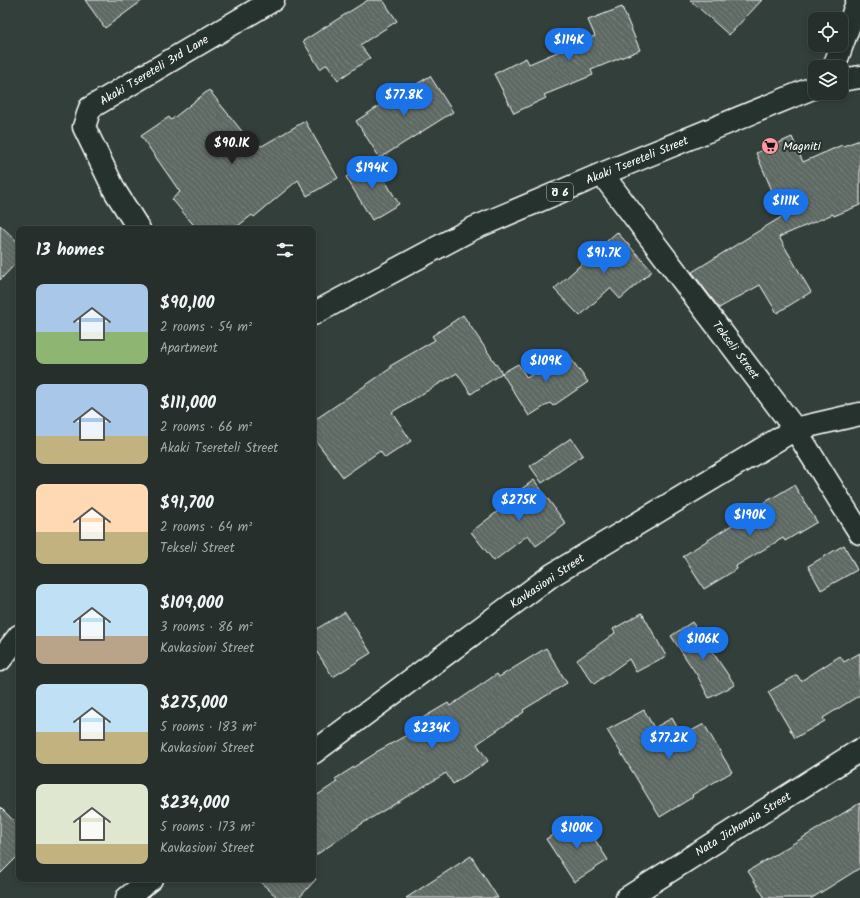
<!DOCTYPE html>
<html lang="en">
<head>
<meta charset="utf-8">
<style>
  body { margin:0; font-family:Kalam,"Noto Sans Georgian",sans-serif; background:#2e3734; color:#f1f3f6; height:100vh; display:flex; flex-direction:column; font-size:15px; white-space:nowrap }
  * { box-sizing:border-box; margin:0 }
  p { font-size:13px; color:#a4a9a9 }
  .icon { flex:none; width:22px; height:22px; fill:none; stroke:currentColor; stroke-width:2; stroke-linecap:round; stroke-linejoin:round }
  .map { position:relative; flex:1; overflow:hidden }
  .details { position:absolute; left:16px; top:226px; width:300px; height:656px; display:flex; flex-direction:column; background:#262f2c; border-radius:8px; box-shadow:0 2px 6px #0003,0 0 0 1px #424a48 }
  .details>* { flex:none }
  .tools { position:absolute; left:808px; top:12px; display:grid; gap:8px }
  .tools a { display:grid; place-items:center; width:40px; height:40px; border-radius:8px; background:#262f2c; box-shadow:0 2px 6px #0003,0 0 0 1px #424a48; font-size:20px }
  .price { position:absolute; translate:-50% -34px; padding:0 9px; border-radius:14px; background:#1a73e8; color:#fff; font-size:13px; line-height:26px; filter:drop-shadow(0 1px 2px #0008) }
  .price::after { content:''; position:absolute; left:50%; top:24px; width:12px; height:9px; margin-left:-6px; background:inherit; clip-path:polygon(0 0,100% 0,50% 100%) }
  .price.selected { background:#222; color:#fff }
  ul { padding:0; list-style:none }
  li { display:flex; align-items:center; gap:12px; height:100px; padding:0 20px }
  li span { display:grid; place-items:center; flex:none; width:112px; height:80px; border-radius:8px; color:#555 }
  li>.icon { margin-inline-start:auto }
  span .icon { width:48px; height:48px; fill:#fffc; stroke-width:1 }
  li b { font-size:17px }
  h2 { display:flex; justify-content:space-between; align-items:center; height:48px; padding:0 20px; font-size:17px }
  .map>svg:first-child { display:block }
</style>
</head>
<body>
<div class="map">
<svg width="860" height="898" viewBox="0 0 860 898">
  <defs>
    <pattern id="building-back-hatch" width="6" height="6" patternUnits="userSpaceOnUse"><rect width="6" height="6" fill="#5f6964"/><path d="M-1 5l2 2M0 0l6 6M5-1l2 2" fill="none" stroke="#77807b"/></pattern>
  </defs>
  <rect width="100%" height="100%" fill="#333f3a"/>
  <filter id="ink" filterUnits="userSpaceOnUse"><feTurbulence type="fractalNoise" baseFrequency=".025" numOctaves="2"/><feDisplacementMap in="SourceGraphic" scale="8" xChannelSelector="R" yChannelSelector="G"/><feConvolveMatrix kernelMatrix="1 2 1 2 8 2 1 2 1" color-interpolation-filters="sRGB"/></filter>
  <g filter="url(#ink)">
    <g fill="url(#building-back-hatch)" stroke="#fff">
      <path d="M85 0H143L105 28Z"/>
      <path d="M368 0H383L397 21 360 45 370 58 338 80 327 64 320 69 303 41Z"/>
      <path d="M690 0H762L729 35Z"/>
      <path d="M622 7 640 50 591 70 593 75 544 95 546 98 514 113 494 74 526 58 529 64 595 36 588 20Z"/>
      <path d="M430 76 453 112 380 158 356 121 390 99 391 100Z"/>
      <path d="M209 90 256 149 260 145 262 146 305 121 338 178 307 196 298 180 254 217 252 215 234 229H197L172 199 180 192 141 136 169 117 171 120Z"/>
      <path d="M792 137 803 162 842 145 843 146 860 140V205L834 216 833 214 779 237 811 292 777 313 760 285 719 308 692 272 783 216 756 153Z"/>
      <path d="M373 161 399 204 372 220 346 177Z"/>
      <path d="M0 225 19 243V260L0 280Z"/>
      <path d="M617 232 652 271 620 299 610 288 580 316 554 289Z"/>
      <path d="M463 315 502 373 471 394 457 373 392 412 411 441 385 458 380 451 343 477 313 437V421L391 368 390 366 435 340 432 336Z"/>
      <path d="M565 351 588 382 553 406 550 403 529 416 502 373 518 364 527 378Z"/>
      <path d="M571 438 583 455 542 483 530 466Z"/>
      <path d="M534 480 566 524 536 546 528 535 494 561 471 532 506 505 503 502Z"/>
      <path d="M794 485 817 522 785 541 783 538 736 566 737 569 704 589 683 556 763 505 762 504Z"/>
      <path d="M844 545 857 570 821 590 808 566Z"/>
      <path d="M345 612 371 653 333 677 313 646V631Z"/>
      <path d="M642 613 666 656 636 672 629 659 594 684 577 660 615 633 613 629Z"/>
      <path d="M692 622 735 685 709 698 697 675 671 636Z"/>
      <path d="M546 648 567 683 523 710 524 712 477 744 488 761 453 784 446 773 363 823 313 857V798L337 782 335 779 376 753V752L418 729 414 723 448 703 450 706 497 674 499 677Z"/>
      <path d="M860 653V695L823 718 825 721 795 738 768 692 797 675 801 681 840 656 844 662Z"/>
      <path d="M644 710 654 728 672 718 682 736 704 724 732 772 692 795 693 797 660 817 607 730Z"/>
      <path d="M860 803V868L812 898H765L748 871Z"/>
      <path d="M0 807 19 826V855L0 874Z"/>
      <path d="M581 818 608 860 574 882 546 839Z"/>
      <path d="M471 856 498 898H406Z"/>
      <path d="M257 879H316L299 898H278Z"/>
    </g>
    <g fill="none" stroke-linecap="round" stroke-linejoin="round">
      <g stroke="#fff" stroke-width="25">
        <g id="street">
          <path d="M834 67 858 0"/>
          <path d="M602 174 795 429 860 533"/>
          <path d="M139 229 115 191 84 127 90 108 273 0"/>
          <path d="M313 753 552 575 795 429 860 414"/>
          <path d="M127 898 151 879"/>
          <path d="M627 898 860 750"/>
        </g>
      </g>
      <g stroke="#fff" stroke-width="25">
        <g id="primary">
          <path d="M841 80 860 77"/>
          <path d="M313 314 472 229 602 174 815 87"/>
          <path d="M0 660 19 636"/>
        </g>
      </g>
      <use href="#street" stroke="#26332d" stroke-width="22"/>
      <use href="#primary" stroke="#26332d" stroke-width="22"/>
    </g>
  </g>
  <defs>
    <g id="supermarket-disc" transform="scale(0.9)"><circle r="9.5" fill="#ff9aa2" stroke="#26332d"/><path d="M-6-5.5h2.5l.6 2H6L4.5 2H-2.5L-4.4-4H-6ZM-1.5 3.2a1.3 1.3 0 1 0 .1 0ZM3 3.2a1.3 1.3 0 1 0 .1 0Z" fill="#111"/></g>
  </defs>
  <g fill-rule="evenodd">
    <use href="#supermarket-disc" x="770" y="146"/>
  </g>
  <g text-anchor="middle" stroke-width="4" stroke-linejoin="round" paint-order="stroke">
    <rect fill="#26332d" stroke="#bec2c0" stroke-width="1" x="547" y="183" width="26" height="18" rx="3"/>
    <g font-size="11" font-weight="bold" fill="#fff">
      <text x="560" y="196">შ 6</text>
    </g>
    <g font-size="12" fill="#fff" stroke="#26332d">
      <text transform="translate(154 70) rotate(-31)" y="4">Akaki Tsereteli 3rd Lane</text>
      <text transform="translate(637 160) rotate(-22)" y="4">Akaki Tsereteli Street</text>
      <text transform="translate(736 350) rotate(53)" y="4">Tekseli Street</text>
      <text transform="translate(547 581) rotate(-34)" y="4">Kavkasioni Street</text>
      <text transform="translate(743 824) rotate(-32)" y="4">Nata Jichonaia Street</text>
    </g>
    <g font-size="12" fill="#fff" stroke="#26332d" text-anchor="start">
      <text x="783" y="150">Magniti</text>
    </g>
  </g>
</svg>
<div class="tools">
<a><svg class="icon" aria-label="locate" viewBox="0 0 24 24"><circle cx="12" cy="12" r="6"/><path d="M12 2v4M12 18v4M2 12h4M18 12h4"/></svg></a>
<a><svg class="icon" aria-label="layers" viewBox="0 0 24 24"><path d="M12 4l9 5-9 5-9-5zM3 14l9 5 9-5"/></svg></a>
</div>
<b class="price" style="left:569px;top:62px">$114K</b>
<b class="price" style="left:404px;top:117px">$77.8K</b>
<b class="price selected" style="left:232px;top:165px">$90.1K</b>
<b class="price" style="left:372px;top:190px">$194K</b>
<b class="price" style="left:786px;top:223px">$111K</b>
<b class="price" style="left:604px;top:275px">$91.7K</b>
<b class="price" style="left:546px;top:383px">$109K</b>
<b class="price" style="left:519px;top:522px">$275K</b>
<b class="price" style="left:750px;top:537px">$190K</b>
<b class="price" style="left:703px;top:661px">$106K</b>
<b class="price" style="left:432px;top:750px">$234K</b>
<b class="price" style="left:669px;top:760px">$77.2K</b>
<b class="price" style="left:577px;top:850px">$100K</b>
<section class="details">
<h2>13 homes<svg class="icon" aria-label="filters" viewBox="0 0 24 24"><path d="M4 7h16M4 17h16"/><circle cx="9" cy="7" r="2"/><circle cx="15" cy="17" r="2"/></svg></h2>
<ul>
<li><span style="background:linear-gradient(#a9c7e8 60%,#8fb573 0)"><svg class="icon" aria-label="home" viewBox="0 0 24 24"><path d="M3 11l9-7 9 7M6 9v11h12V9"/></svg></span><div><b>$90,100</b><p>2 rooms · 54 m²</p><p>Apartment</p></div></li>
<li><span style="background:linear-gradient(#a9c7e8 65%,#c2b280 0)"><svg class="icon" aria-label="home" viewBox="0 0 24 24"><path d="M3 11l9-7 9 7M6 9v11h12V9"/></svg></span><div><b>$111,000</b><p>2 rooms · 66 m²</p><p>Akaki Tsereteli Street</p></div></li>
<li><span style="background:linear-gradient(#ffd9b3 60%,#c2b280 0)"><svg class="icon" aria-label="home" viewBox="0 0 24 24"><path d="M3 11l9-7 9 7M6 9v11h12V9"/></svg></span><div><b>$91,700</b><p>2 rooms · 64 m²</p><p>Tekseli Street</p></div></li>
<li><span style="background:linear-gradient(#bfe0f5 65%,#b9a48a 0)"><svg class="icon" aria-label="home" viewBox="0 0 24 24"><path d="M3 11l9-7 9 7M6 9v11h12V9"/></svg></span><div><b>$109,000</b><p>3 rooms · 86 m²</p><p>Kavkasioni Street</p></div></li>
<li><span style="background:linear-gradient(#bfe0f5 60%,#c2b280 0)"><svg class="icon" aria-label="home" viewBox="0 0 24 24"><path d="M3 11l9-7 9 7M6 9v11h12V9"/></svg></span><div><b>$275,000</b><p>5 rooms · 183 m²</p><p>Kavkasioni Street</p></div></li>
<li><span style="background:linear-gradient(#dfe7d0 75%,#c2b280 0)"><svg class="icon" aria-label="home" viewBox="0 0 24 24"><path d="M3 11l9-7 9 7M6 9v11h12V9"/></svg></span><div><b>$234,000</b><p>5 rooms · 173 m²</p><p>Kavkasioni Street</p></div></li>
</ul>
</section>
</div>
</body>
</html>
